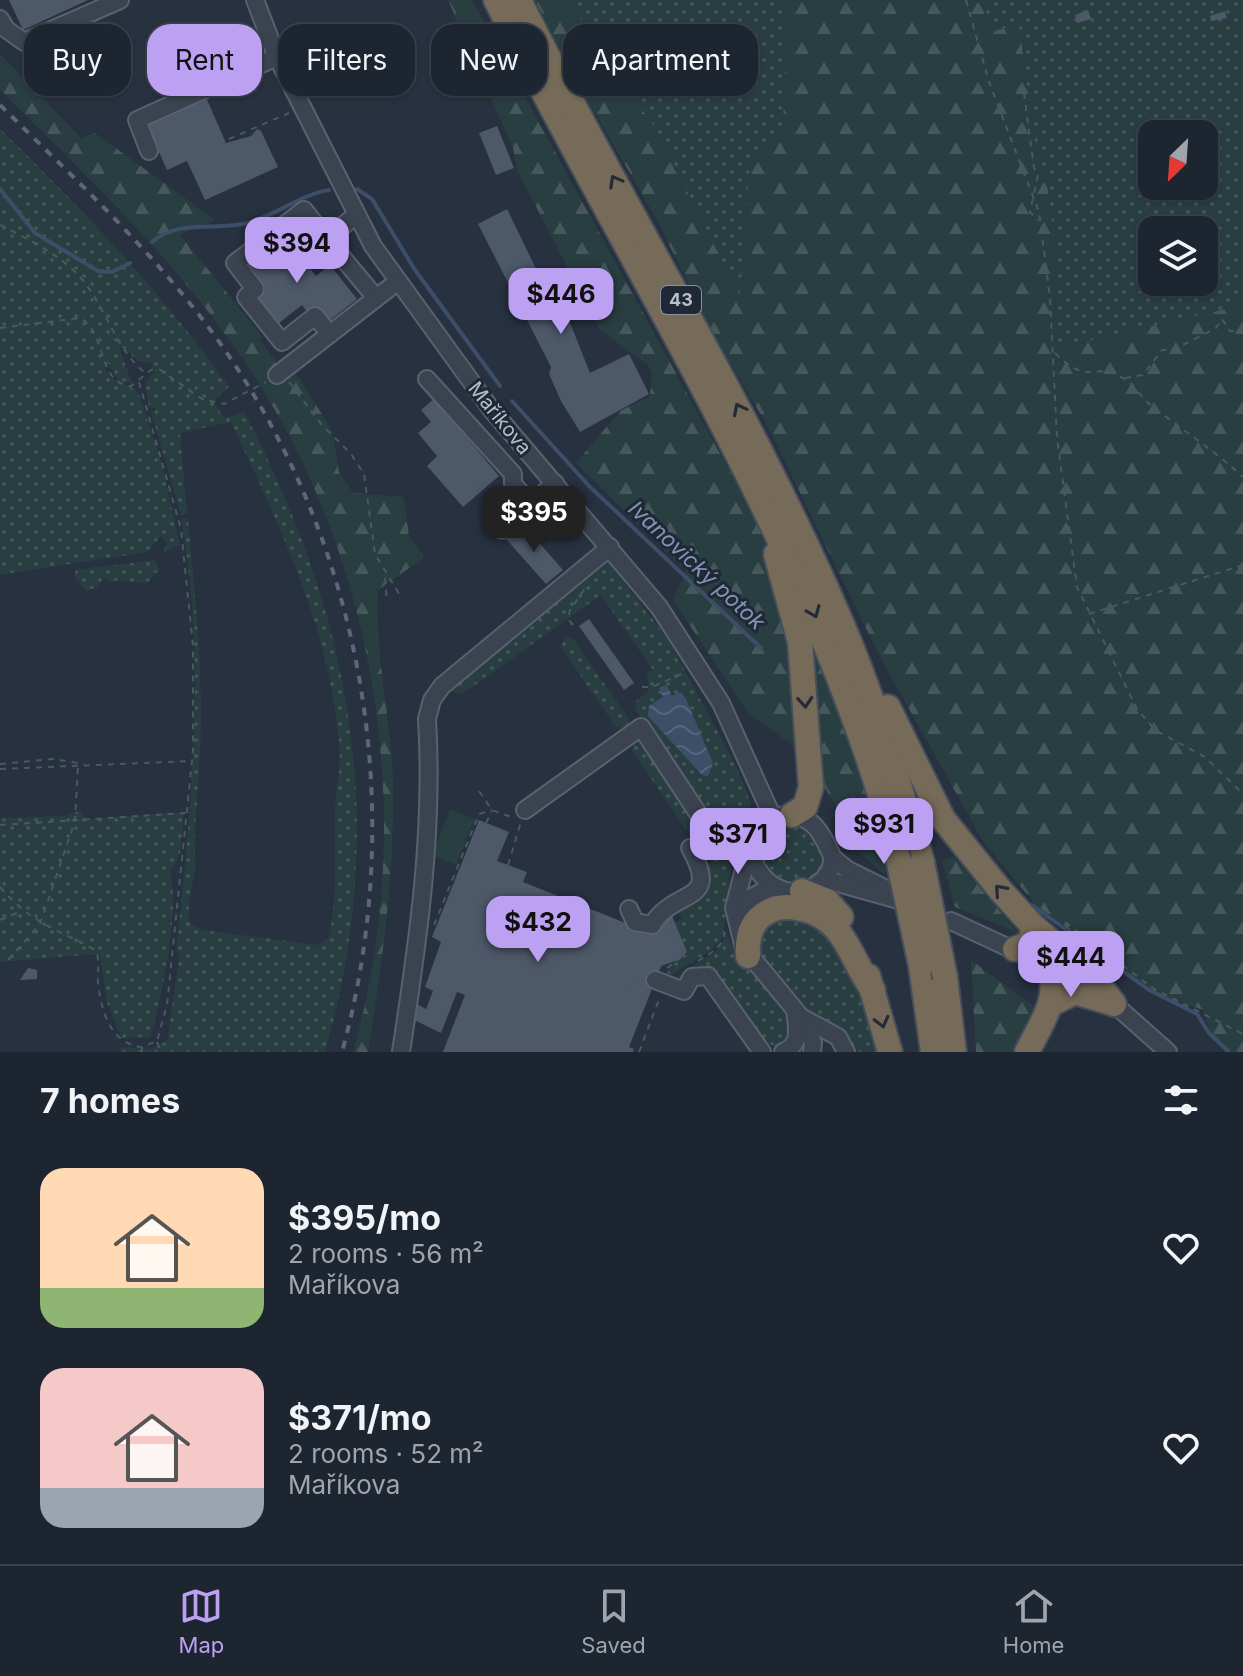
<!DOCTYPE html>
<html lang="en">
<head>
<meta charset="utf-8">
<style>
  body { margin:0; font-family:Inter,sans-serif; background:#2a313c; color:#f1f3f6; height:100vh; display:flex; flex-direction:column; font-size:30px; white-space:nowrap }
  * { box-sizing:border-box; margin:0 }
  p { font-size:26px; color:#a0a5ab }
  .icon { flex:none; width:44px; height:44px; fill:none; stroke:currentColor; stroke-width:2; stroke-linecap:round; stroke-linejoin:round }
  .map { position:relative; height:1052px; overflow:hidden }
  .side { display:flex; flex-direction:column; background:#1d2530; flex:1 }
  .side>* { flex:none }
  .hud { position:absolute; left:24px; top:24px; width:800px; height:72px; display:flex; gap:16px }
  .needle { width:52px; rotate:205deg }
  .fabs { position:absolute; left:1138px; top:120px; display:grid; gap:16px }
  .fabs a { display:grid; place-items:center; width:80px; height:80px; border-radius:16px; background:#1d2530; box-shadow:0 2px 6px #0004,0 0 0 2px #3b424c; font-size:40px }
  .price { position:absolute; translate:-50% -68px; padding:0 18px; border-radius:16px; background:#bca0f2; color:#111; font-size:26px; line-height:52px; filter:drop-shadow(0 2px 4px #0008) }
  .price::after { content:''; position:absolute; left:50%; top:48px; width:24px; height:18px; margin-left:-12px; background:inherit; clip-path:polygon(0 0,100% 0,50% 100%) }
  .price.current { background:#222; color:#fff }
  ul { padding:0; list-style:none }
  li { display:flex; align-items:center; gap:24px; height:200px; padding:0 40px }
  li span { display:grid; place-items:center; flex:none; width:224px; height:160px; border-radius:24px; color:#555 }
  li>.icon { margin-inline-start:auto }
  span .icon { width:96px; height:96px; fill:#fffc; stroke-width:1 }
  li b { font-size:34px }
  h2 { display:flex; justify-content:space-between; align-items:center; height:96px; padding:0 40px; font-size:34px }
  .pill { padding:0 28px; border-radius:24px; background:#1d2530; box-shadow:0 2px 6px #0004,0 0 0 2px #3b424c; font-size:28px; line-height:72px }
  .pill.current { background:#bca0f2; color:#111 }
  .menu { display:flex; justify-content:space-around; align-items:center; height:112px; border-top:2px solid #3b424c; background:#1d2530; font-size:22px; color:#a0a5ab }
  .menu a { display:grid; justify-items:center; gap:4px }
  .menu .current { color:#bca0f2 }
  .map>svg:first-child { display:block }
</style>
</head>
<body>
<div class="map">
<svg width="1243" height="1052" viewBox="0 0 1243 1052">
  <defs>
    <pattern id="grass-dots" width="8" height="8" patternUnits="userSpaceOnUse" patternTransform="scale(2)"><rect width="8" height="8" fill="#293e41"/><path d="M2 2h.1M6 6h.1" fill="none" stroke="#46585b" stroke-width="1.8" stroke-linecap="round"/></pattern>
    <pattern id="forest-firs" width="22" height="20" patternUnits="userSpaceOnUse" patternTransform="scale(2)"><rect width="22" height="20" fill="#293e41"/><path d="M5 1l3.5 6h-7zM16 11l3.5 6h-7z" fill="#46585b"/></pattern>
    <pattern id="water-waves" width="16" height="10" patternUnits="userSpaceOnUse" patternTransform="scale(2)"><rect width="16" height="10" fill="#3d4e69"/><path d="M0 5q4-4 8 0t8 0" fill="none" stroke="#57667d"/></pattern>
  </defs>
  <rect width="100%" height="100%" fill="#273140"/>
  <g fill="url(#grass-dots)" fill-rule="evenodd">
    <path d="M567 0H787L783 129 751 155 740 299 657 131Z"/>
    <path d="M980 0H1243V305L1057 348 1053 325 1056 323 1053 233 1047 183 1036 151 1018 26 994 31ZM1152 134H1204V186H1152ZM1152 230H1204V282H1152Z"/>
    <path d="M0 129C83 210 162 292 229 387L213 401 224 418 244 412C352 617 390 825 325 1052H121L117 1047 151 1049 167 1041 180 953H176C191 807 207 665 181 519L188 518C195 597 204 675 200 755 198 792 194 828 195 864 195 885 184 903 191 924L202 930 319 945 329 937C337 896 335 858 335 816 335 792 342 767 339 743 330 628 279 525 231 422L180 433 187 514 181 515 151 412H155V408L149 407 145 382 154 372 152 364 138 361 124 348 119 347 132 383 118 381 108 363 104 366 111 378 135 389 140 397 161 461 180 545 163 553 167 543 161 536 147 552 0 575Z"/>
    <path d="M155 560 159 570 146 584 118 580 111 582 103 578 97 587 86 591 74 576 76 570Z"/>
    <path d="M609 563 668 639 737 768 751 804 747 819 738 826 726 825 725 828 705 811 635 709 636 701 649 691 647 675 653 670 601 595 468 690 458 694 453 691 461 679 495 654 504 642H511L574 589C580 575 592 563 609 563Z"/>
    <path d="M565 637 574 640 629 719 626 730 616 727 561 647Z"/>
    <path d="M634 741H641L701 830 716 840 713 853 702 862 698 856 702 852 632 751Z"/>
    <path d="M80 811 86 819 184 812 180 854 170 873C180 909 162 999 150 1037L122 1038 107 1003 100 954 0 962V818L64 816Z"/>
    <path d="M788 825 805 830 827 858 828 864C801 894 783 891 761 860L763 840 778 828Z"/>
    <path d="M725 849 731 867 723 937 712 950 670 976 667 974 671 964 687 952 674 923 682 919 676 907 708 882 706 867Z"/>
    <path d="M799 912 844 945 882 1052H853L846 1034 815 1021 756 955 759 924Z"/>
    <path d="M727 935C744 973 785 994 794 1035L777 1048 764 1041 715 971 692 968 678 982 672 979 714 953Z"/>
  </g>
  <g fill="url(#forest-firs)">
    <path d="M448 0H472L758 523 780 595 790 653 797 748 748 713 673 600 686 571 576 463 620 411 650 396 652 373 648 365 600 330 517 170 513 148Z"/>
    <path d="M535 0H567L657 131 740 297 751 155 783 129 787 0H980L994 31 1019 25 1036 151 1047 183 1053 233 1056 323 1053 325 1057 348 1243 305V1052H1232L1211 1033 1203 1010 1151 991 1036 905 984 843 879 655 767 425 714 336 656 218 578 84Z"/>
    <path d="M0 54 81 138 95 133 215 220 180 235 263 337 260 340 277 363 274 369 294 370 332 430 339 472 353 493 404 497 409 537 425 557 378 590C374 657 393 723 393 791 394 878 382 966 368 1052H353C417 828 381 569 252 373 183 267 90 179 0 90Z"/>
    <path d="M812 657 817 660 837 701 882 844 886 876 845 840 841 817 818 775Z"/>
    <path d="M954 857 1018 933 955 907 942 861Z"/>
    <path d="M971 960 1036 1008 1016 1052H976Z"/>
  </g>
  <path fill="#293e41" d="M450 809 475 819 456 865 432 856Z"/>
  <path fill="url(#water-waves)" d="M666 685 672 696 681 692 686 699 713 763 708 776 702 775 648 716 649 706 663 697 659 688Z"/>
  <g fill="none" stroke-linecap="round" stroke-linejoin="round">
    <g stroke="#3d4e69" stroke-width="4">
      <path d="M0 189 35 233 98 271 112 272 130 263"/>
      <path d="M357 189 372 199 415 270 500 386"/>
      <path d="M152 242C178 219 216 231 248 223 277 215 299 195 329 190"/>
      <path d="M512 401 590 487 761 648"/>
      <path d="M1032 905 1149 990 1197 1014 1209 1033 1229 1052"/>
    </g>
  </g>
  <g fill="#4d5869">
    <path d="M9 0H88L23 30Z"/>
    <path d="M1088 10 1091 19 1077 23 1075 15Z"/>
    <path d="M1225 11 1227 18 1211 21 1210 16Z"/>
    <path d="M205 95 226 143 251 136 257 129 261 131 278 167 205 200 187 161 167 170 145 121Z"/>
    <path d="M497 126 514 168 496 175 479 133Z"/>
    <path d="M507 209 558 314 565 310 590 373 629 354 649 394 580 432 561 401 549 374 551 367 478 224Z"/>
    <path d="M276 240 293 255 290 258 296 265 303 259 316 276 330 265 357 299 329 321 318 307 309 314 302 305 279 323 257 299 264 290 245 265Z"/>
    <path d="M434 399 499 476 463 507 427 466 437 456 418 433 431 422 421 410Z"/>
    <path d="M523 524 563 570 546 584 506 539Z"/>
    <path d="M589 619 634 683 624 690 579 626Z"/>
    <path d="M479 820 509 832 497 861 527 872 523 882 643 930 647 917 670 911 687 952 678 960 661 966 629 1047 634 1049 633 1052H443L465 995 457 992 441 1033 414 1020 417 1004 426 1009 433 991 425 987 441 942 432 937Z"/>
    <path d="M28 968 37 970V979L20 980Z"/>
  </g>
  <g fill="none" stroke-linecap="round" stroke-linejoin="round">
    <g stroke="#59616e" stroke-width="20">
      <g id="minor">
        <path d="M255 0 277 57 373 246 491 409 659 607 721 703 773 818"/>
        <path d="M0 19 6 29 24 42 120 0"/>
        <path d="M149 151 137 120 277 57"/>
        <path d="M327 239 376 298"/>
        <path d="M330 334 315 316 282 342 246 297 255 289 235 263 304 210 327 239 356 215"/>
        <path d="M277 375 397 282"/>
        <path d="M427 379 513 474V484L531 504"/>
        <path d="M502 530 555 483"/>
        <path d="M525 810 641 727 703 821 721 834 750 845"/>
        <path d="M784 815C813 814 821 832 832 856 833 868 828 876 819 883 771 921 713 828 784 815Z"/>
        <path d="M749 850 734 908 744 948 801 1017 838 1037 846 1052"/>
        <path d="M833 858 848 870 884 888"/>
        <path d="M824 879 913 904"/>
        <path d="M629 909 635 922 652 925C676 886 722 906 690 848"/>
        <path d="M951 921 1078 980 1114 1004 1168 1052"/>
        <path d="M739 927 750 898 773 886"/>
        <path d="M655 980 684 991 692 977 708 976 762 1052"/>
        <path d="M805 1021 813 1043 812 1052"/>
        <path d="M401 1052C418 941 434 832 427 719L432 700 442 686 610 547"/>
        <path d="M783 1052C802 1045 797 1027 795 1010"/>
      </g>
    </g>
    <g stroke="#464e5b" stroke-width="28">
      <g id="highway">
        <path d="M496 0C637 282 812 542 896 849"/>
        <path d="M519 0C623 209 749 407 841 622 875 700 898 781 922 862"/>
        <path d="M776 554 800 642 811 787 805 807 792 815"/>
        <path d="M888 707 943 819 1001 891 1033 926 1092 976 1114 1004"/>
        <path d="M802 891 827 901 841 917"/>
        <path d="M1015 949 1031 943 1033 926"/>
        <path d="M748 956C747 940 749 922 766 913 777 906 790 906 802 909 846 918 850 960 873 990"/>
        <path d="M921 966 933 1052"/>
        <path d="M868 976 890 1052"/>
        <path d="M945 977 954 1052"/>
        <path d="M1051 1004 1075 992 1112 1003"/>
        <path d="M1027 1052C1041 1023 1063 996 1047 963"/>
      </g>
    </g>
    <g stroke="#475b5e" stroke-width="2" stroke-dasharray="6 6" stroke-linecap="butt">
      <path d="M966 0 989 82 1039 212 1050 298 1057 438 1077 587 1137 709 1155 730 1205 757 1243 794"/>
      <path d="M1024 93 1034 168 1038 175 1030 212 1038 221"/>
      <path d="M229 139 289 113"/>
      <path d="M0 225C33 242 69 258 90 290 108 317 119 351 144 372"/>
      <path d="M0 328 80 318C108 333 96 383 131 386L151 370 159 369 202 399 224 404 266 382"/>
      <path d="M1055 353C1090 388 1096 361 1121 377 1134 384 1142 399 1153 407 1184 431 1215 451 1243 477"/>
      <path d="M1125 378 1143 375 1162 350 1175 349 1216 328 1222 319 1230 331 1243 333"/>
      <path d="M139 382 181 529 193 646V751L167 1005 157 1041 142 1047V1052"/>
      <path d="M289 382 322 425 351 454 364 474 375 554 401 597"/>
      <path d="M385 578 387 602"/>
      <path d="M1089 614 1243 565"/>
      <path d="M573 625 568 619 570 610 586 587"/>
      <path d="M642 687H652L686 672"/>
      <path d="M0 764 53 759 84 764"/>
      <path d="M0 769 191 761"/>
      <path d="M479 791 492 810 511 817"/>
      <path d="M486 823 492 811"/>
      <path d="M0 825 186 813"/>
      <path d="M710 857 720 849"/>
      <path d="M508 865 521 822"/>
      <path d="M0 887C32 924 55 928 95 950 101 960 97 970 98 982 101 1009 109 1043 141 1047"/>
      <path d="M0 920 22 911"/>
      <path d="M1065 922 1154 989 1243 1034"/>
      <path d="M434 925 479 814 492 810"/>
      <path d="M8 960 40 924 75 821 78 765"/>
      <path d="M698 961C711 953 722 948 725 932"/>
      <path d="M667 968 684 955 671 926"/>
      <path d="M628 992 633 979 640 982"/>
      <path d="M157 1042 161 1052"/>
      <path d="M639 1052 660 997"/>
    </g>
    <use href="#minor" stroke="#3b4350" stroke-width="16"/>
    <use href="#highway" stroke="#766b58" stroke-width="24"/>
    <path stroke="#5d6777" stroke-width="4" stroke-dasharray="8 8" stroke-linecap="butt" d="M0 105C70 174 143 242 203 320 361 527 411 802 342 1052"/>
    <g stroke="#464e5b" stroke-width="28" stroke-linecap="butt">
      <g id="highway-bridge">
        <path d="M896 849 921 966"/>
        <path d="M922 862 945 977"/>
      </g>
    </g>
    <use href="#highway-bridge" stroke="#766b58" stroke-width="24"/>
  </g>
  <defs><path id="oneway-chevron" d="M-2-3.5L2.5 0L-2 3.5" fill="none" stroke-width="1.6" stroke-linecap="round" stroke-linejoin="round" transform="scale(2)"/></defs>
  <g stroke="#242b38">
    <use href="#oneway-chevron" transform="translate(615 181) rotate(-119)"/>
    <use href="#oneway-chevron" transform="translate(739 409) rotate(-117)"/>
    <use href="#oneway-chevron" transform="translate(814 612) rotate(68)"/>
    <use href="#oneway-chevron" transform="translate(805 702) rotate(86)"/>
    <use href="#oneway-chevron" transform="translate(1000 890) rotate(-131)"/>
    <use href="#oneway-chevron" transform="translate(882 1022) rotate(76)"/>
  </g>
  <g text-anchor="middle" stroke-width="6" stroke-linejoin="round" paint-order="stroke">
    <rect fill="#202836" stroke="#8a919e" stroke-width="2" x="661" y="286" width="40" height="28" rx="6"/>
    <g font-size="18" font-weight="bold" fill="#b8becb">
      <text x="681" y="306">43</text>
    </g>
    <g font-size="20" fill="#b8becb" stroke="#202836">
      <text transform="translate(500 418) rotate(51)" y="7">Maříkova</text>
    </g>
    <g font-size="22" font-style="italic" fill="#8094b1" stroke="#202836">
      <text transform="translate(697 565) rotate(43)" y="8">Ivanovický potok</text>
    </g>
  </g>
</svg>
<div class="fabs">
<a><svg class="needle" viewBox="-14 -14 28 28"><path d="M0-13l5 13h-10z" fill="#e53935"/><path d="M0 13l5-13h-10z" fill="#a0a5ab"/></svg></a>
<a><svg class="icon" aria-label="layers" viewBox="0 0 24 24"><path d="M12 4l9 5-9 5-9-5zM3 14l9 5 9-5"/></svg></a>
</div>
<b class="price" style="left:297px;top:285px">$394</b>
<b class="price" style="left:561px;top:336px">$446</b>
<b class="price current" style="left:534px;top:554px">$395</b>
<b class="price" style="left:884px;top:866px">$931</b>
<b class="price" style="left:738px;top:876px">$371</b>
<b class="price" style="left:538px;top:964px">$432</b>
<b class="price" style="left:1071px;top:999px">$444</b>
<div class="hud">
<a class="pill">Buy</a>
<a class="pill current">Rent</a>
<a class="pill">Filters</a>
<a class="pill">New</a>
<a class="pill">Apartment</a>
</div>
</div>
<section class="side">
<h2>7 homes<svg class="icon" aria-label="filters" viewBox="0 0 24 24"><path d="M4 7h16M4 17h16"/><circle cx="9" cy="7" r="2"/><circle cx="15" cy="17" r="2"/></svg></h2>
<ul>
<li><span style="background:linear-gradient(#ffd9b3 75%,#8fb573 0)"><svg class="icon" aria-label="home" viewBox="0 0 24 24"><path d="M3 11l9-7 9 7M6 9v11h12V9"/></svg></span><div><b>$395/mo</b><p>2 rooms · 56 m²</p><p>Maříkova</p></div><svg class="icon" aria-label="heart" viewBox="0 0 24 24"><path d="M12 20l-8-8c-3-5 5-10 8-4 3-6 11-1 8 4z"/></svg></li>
<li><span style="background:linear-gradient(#f6c9c9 75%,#9aa5b1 0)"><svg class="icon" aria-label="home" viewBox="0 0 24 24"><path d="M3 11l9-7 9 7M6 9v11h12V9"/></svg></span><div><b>$371/mo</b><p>2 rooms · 52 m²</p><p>Maříkova</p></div><svg class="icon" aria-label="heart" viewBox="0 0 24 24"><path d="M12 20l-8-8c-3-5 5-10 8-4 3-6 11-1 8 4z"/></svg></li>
</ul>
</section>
<nav class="menu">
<a class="current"><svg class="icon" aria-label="map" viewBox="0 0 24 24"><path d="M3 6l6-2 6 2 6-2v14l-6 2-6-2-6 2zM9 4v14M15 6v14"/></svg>Map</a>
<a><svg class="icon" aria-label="saved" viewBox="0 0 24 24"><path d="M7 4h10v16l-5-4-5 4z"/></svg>Saved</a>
<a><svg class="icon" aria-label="home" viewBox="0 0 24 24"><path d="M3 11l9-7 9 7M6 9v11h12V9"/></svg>Home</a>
</nav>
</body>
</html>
